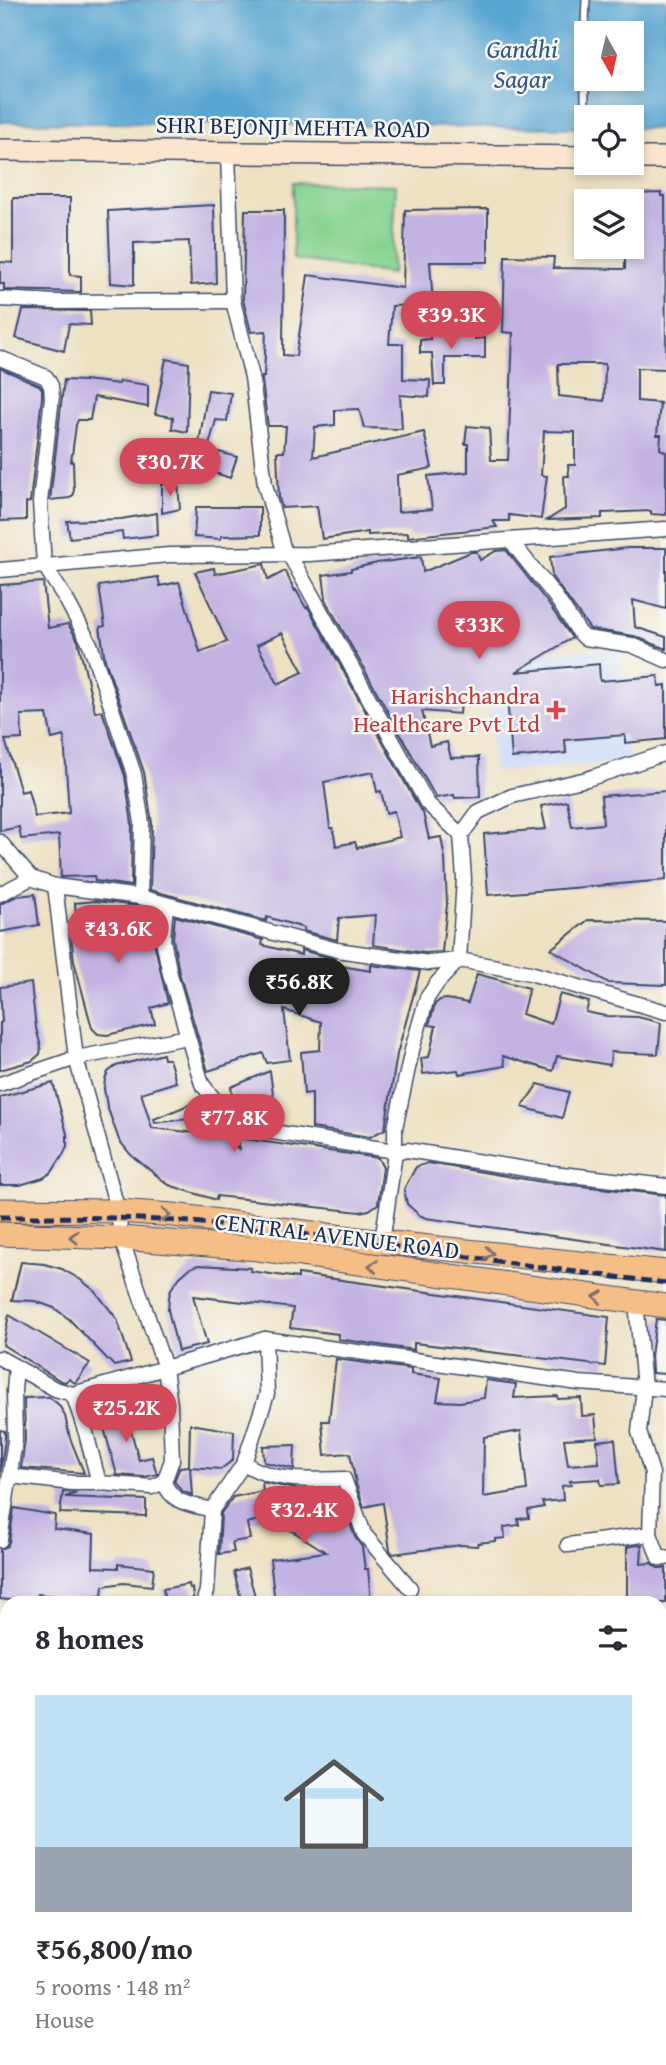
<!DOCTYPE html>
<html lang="en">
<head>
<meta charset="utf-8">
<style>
  body { margin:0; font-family:"Gentium Book Plus",serif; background:#f7f7f7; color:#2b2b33; height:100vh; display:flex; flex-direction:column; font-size:26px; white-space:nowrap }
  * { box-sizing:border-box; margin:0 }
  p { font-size:23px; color:#7c7c81 }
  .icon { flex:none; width:38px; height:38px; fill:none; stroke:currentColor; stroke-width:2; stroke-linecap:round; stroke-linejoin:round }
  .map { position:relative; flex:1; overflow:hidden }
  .side { position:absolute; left:0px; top:1596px; width:667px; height:469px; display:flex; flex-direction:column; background:#fff; border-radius:21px 21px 0 0; box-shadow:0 4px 10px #0003 }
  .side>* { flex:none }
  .needle { width:46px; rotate:172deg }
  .fabs { position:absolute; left:574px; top:21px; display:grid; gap:14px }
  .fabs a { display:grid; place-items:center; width:70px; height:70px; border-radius:0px; background:#fff; box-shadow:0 4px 10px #0003; font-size:35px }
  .price { position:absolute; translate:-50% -60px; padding:0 16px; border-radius:24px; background:#d1495b; color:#fff; font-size:23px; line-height:46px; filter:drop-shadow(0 2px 4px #0008) }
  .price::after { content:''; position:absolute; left:50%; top:42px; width:21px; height:16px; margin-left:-10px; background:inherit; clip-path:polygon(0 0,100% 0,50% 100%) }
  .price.on { background:#222; color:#fff }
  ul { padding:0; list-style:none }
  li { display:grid; align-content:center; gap:14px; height:371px; padding:0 35px }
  li span { display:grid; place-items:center; height:217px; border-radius:0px; color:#555 }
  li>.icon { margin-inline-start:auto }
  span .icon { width:126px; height:126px; fill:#fffc; stroke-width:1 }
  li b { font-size:30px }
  h2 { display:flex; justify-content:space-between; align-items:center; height:84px; padding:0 35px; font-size:30px }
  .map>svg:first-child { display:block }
</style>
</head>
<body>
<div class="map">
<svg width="666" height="2065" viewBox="0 0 666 2065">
  <rect width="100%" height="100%" fill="#f6f6f2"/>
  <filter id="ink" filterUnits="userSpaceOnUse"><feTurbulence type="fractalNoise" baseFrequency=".0143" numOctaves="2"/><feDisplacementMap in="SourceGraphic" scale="14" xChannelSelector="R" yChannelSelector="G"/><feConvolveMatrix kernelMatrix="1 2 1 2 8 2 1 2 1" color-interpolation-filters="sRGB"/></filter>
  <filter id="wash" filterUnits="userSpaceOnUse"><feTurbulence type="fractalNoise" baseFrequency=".00686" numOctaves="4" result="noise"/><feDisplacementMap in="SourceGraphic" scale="28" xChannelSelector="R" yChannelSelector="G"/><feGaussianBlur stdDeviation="1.57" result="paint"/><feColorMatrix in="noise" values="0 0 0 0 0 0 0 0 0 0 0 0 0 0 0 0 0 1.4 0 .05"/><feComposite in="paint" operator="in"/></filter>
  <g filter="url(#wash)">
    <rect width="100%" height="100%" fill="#eee1c2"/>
    <path fill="#ccdbf9" d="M619 648 628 762 494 772 485 658Z"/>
    <path fill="#86d391" stroke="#508178" stroke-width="2" d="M293 183 396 185 392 274 293 259Z"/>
    <path fill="#5aa6d2" stroke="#3a6a98" stroke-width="2" fill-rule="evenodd" d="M0 0H666V129L632 128V117H586V128L0 122ZM586 33H632V79H586Z"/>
    <g id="blocks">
      <g fill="#c3b3e2" fill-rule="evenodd">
        <path d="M661 193V196H665L666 369 637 368V401L660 403 657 435H661L660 449 666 452V515L651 514V511L602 513V518L547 520 565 509 564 476H569L568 465H575V432L544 431 541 475 547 476 541 519 509 515V521H493L497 527 408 537V533L368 535V532L322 539 317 506 282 508 279 498 277 452H284L286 426H268L262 381V377H264L266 331 251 332 243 300 245 210H284L283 355 296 356 308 275 403 288 405 210 488 209V262H430L433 304 392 306 389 344H403V379L430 380 429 397 400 395 402 429 364 428 359 409 335 410V425L315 427 313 457 424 432 432 468 397 475 398 512 432 509 428 476 468 472V444H465L467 426 489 428 491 460H508L513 333 503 332 505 256 554 257 553 268 625 269V247H632V194ZM558 364H605L604 401 559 396Z"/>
        <path d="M13 198H70V275L81 276V292L4 290V284H0V262L13 263Z"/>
        <path d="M214 205 216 283 191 285 189 241 134 243V285L111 283 108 211Z"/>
        <path d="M23 310 90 311 91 325 69 324 64 351 16 338Z"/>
        <path d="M430 334H475V339L485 338V358H445V385H434L432 353H420V340L430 339Z"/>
        <path d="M166 359 189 363 187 432 172 429 173 417 155 414Z"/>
        <path d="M0 368 39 385 42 389V397L30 502 26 503V520L0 521Z"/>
        <path d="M64 380 85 381V380L119 384 120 381 148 385V407L94 397 90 420H78L76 425 71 462H73L74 494 70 498 50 500Z"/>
        <path d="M208 390 231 393 227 421 216 420 208 449 237 457 230 478 191 465 194 442 199 443Z"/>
        <path d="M178 483 180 509 162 513V484Z"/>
        <path d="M196 507H260V535L221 536V539L194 537Z"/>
        <path d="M157 513 158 535 123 539 122 532 70 538 67 521 121 519Z"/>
        <path d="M628 548H666V609L633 600 635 627 666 637V649L634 636 590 629 552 577 550 557Z"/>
        <path d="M506 550 547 602 572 638 516 672 599 664 600 681 658 676 659 686 666 685V739L625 743V735L565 740 566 753 512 758 507 696 461 701 460 714 422 711 430 746 447 742 451 758 479 757 480 797 455 798 454 795 436 798 325 599 326 598 323 575 351 571V569L377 563 421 557 423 572 471 552H477L480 560 496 551Z"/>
        <path d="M264 564 268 580 285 571 295 591 296 590 306 608 308 607 419 808 423 813 429 839 441 837 445 859 447 904 442 952 425 953 373 945 375 915 339 918 337 940 303 931 304 928 267 917 266 921 150 890 152 823 144 772 105 660 100 627 105 626 99 586 158 577 160 586 179 582 200 652 227 642 195 572 214 568 215 574ZM282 633 303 672 278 684 257 645ZM373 772 377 792 381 791 386 813 394 811 400 837 357 848 355 842 336 846 333 828H330L324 782Z"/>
        <path d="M43 582 48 628 68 624 78 641 95 712 102 711 125 776 132 824 131 886 95 881 94 876 61 877 59 835 21 839 19 827 0 831V585ZM47 714 52 739 64 736 69 813 35 817 28 790 21 792 5 740 22 739 21 715Z"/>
        <path d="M666 791V880L488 895 484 834 546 829 541 806 567 801 572 827 603 824 601 796Z"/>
        <path d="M35 894 39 925 0 932V904L17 896Z"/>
        <path d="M95 901 138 906 156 911 154 942 168 1003 151 1008 155 1024 107 1035 98 1034 92 1028 74 961 71 935H77L75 903Z"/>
        <path d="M175 916 263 940 262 945 301 955V950L335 959V965L371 971V965L420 971 397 1054 385 1129 370 1137 312 1128V1093L304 1094 301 1052 320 1050 321 1022 284 1010 290 1060 267 1063 263 1053 208 1071 179 972 173 939Z"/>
        <path d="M588 920 666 921V985L609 983 551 949Z"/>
        <path d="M477 974 529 988 522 1014 551 1024 560 994 589 1002 586 1012 605 1016 638 1017 661 1023 658 1054 611 1052 610 1065 557 1056 553 1071 503 1056 505 1066 459 1074 458 1070 423 1074 421 1058 429 1057 436 1026 429 1025 435 1004 440 1000 446 999 468 1003Z"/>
        <path d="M31 983 36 1028 41 1047 40 1054 32 1061 0 1070V1023L2 1022 0 987Z"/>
        <path d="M163 1054 164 1059H169L176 1082 141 1093 152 1128 225 1136 239 1150 238 1138 378 1158 383 1168 378 1204 369 1210 360 1212 217 1196 216 1200 169 1185 131 1155 119 1140 107 1106 104 1089 105 1079 108 1072 116 1066Z"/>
        <path d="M270 1071 275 1109 253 1111V1105L234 1107 231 1087Z"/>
        <path d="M53 1083 67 1134V1146L64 1153 52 1172 43 1178 20 1185H0V1097Z"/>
        <path d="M538 1084 569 1092 562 1118 522 1107Z"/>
        <path d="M191 1104 205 1117 155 1123 154 1119Z"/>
        <path d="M428 1163 543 1182 666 1195V1252L426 1218 419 1215 407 1204 404 1189 416 1167Z"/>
        <path d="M21 1262 44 1264 62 1269 81 1280 95 1291 117 1319 131 1362 114 1366 69 1319 54 1308 35 1301 12 1300Z"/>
        <path d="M198 1265 251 1268 250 1271 298 1278V1274L609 1317 605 1366 414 1343V1350L338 1339V1334L290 1328 293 1308 193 1296 207 1344 178 1351 168 1310 169 1297 171 1289 180 1277 190 1268Z"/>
        <path d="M9 1315 90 1363 75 1383 69 1379 65 1382 61 1381 3 1345Z"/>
        <path d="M656 1319 666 1320V1374L652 1373 651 1356Z"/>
        <path d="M336 1359 411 1369V1374L441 1378 437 1401 460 1402 484 1398 486 1380 516 1384 514 1398 557 1396 558 1399 581 1398 582 1416 595 1415 597 1437 564 1439 568 1465 599 1463 597 1441 615 1439 619 1484 601 1485 600 1479 570 1481 571 1485 562 1486 563 1500 542 1502 544 1507 528 1510 529 1518 518 1519 519 1525 504 1527 505 1538 495 1539 496 1541 478 1543 477 1546 461 1545 393 1554 390 1550 383 1503 364 1507 356 1484 350 1453 325 1455 322 1421H329ZM521 1431 527 1490 483 1497 484 1437Z"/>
        <path d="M49 1397 59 1405 65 1416 70 1438 84 1473 21 1468 25 1440 24 1398Z"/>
        <path d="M139 1407 143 1424 130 1427 139 1460 152 1457 157 1474 145 1477 117 1475 101 1417Z"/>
        <path d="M190 1424 234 1431 233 1460 221 1469 190 1467 192 1495 182 1491 174 1481 180 1467 189 1466Z"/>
        <path d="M0 1430 5 1431V1439L0 1473Z"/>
        <path d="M295 1445 294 1469 264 1462 263 1446Z"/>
        <path d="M262 1482 296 1489 301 1507 340 1496 355 1537 362 1547 365 1569H368L371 1603H275L270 1559 326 1552 270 1517 247 1523 250 1539 232 1542 234 1552 219 1554 221 1513 233 1497 263 1491Z"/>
        <path d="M63 1492 77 1493 65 1497 146 1500V1516L60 1513Z"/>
        <path d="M14 1508 55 1515 54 1529 94 1534 93 1567 118 1568V1564L154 1568 152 1586 123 1583 103 1586 102 1596H97V1603H77V1599L38 1594 36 1603 0 1599V1549L7 1546 9 1542Z"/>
        <path d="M638 1545 642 1546 641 1564 651 1563 658 1568H666V1603H627V1547Z"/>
        <path d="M247 1568 257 1603H242L234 1572Z"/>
        <path d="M189 1584 190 1588H192L194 1603H165L163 1589Z"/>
      </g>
    </g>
  </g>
  <g filter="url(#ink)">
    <use href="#blocks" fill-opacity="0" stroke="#3b4a6d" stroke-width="2"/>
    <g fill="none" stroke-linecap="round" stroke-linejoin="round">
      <g stroke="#3b4a6d" stroke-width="10">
        <path id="service" d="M586 156 584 44 586 0"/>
      </g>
      <g stroke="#3b4a6d" stroke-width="17">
        <g id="minor">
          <path d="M228 153 233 301 252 377 265 485 285 554"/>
          <path d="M0 299 55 302 233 301"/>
          <path d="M0 358 46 377 51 386 52 397 40 502 44 565 67 601 90 644 134 774 142 823 140 897"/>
          <path d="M510 540 555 596 579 632 585 638 632 645 666 660"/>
          <path d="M289 554 427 803 461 835"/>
          <path d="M0 570 169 555 309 554 666 529"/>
          <path d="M0 842 31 878"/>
          <path d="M55 886 76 1058 118 1211 121 1238 165 1368 265 1339 579 1383 666 1389"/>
          <path d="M0 894 31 878 55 886 140 897 337 950 429 963 459 960 530 973 666 1012"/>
          <path d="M166 905 163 940 170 974 188 1037"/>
          <path d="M0 1084 76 1058 188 1037 202 1084 225 1113 247 1128 395 1151"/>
          <path d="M395 1153V1128L412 1050 427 998 438 982 459 960 464 879 461 835 478 812 512 796 587 779 666 753"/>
          <path d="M382 1242 395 1153 407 1150 544 1172 666 1186"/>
          <path d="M0 1358 55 1389 73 1394 165 1368 170 1405 172 1460 164 1482"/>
          <path d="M73 1394 86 1433 99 1483"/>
          <path d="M244 1463C273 1483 310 1480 344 1479L364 1534 410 1588"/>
          <path d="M10 1476 72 1483H99L152 1487 164 1482C172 1504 190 1504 212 1510"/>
          <path d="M650 1534 659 1558H666"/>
          <path d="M0 1540 15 1440 14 1391 16 1367"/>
          <path d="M568 1545 650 1534 652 1473 639 1432 644 1387 636 1302"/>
          <path d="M203 1603 207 1591 212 1510 244 1463 267 1394 265 1339"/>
          <path d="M0 1632 7 1633"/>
          <path d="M660 1656 666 1652"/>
          <path d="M660 1738 666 1737"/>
          <path d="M660 1784 662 1813"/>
          <path d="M0 1916 7 1914"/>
          <path d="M660 1954 666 1953"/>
          <path d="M211 2058 213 2065"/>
          <path d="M428 2058 429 2065"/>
          <path d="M651 2058 652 2065"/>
        </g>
      </g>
      <g stroke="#3b4a6d" stroke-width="24">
        <g id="secondary">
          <path d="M0 150 586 157"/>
          <path d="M632 158H666"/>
        </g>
      </g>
      <g stroke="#3b4a6d" stroke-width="25">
        <g id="primary">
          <path d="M0 1210 118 1211 173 1215 382 1242 666 1272"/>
          <path d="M0 1234 121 1238 258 1249 666 1306"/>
        </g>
      </g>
      <g stroke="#3b4a6d" stroke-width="27">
        <g id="trunk">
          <path d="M660 1813 666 1812"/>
          <path d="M0 2055 7 2051"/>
        </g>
      </g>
      <use href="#service" stroke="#fff" stroke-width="7"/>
      <use href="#minor" stroke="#fff" stroke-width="14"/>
      <use href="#secondary" stroke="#fbe5cf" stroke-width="21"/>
      <use href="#primary" stroke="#f6be87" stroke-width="23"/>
      <use href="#trunk" stroke="#f6be87" stroke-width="24"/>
      <path stroke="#1b2f5e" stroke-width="5" stroke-dasharray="10 5" stroke-linecap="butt" d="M0 1217C71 1217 142 1217 213 1224 364 1239 515 1266 666 1283"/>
    </g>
    <defs><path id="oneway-chevron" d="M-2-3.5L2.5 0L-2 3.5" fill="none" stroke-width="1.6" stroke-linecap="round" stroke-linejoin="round" transform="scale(1.75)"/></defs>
    <g stroke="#7e6f70">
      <use href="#oneway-chevron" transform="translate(166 1215) rotate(5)"/>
      <use href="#oneway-chevron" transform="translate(74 1237) rotate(-178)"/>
      <use href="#oneway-chevron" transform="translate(489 1253) rotate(6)"/>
      <use href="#oneway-chevron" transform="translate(373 1266) rotate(-172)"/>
      <use href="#oneway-chevron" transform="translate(598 1297) rotate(-172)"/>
    </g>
  </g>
  <path fill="#e0444e" stroke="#f6f6f2" stroke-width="2.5" d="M552.5 699.5h7v7h7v7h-7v7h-7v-7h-7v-7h7z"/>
  <g text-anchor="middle" stroke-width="5" stroke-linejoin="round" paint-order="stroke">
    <g font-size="24" fill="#1b2f5e" stroke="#f6f6f2">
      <text transform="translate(293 127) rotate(1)" y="8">SHRI BEJONJI MEHTA ROAD</text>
      <text transform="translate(337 1236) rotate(7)" y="8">CENTRAL AVENUE ROAD</text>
    </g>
    <g font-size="24" fill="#be3a42" stroke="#f6f6f2" text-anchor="end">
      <text x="540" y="704">Harishchandra<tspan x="540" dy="28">Healthcare Pvt Ltd</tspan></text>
    </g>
    <g font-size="26" font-style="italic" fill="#315987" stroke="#f6f6f2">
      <text x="522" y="58">Gandhi<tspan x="522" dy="30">Sagar</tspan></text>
    </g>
  </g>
</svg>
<div class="fabs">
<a><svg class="needle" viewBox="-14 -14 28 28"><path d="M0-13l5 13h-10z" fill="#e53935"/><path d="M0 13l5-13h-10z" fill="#7c7c81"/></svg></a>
<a><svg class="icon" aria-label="locate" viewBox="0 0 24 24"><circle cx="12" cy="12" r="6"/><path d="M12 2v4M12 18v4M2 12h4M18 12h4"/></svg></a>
<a><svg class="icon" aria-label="layers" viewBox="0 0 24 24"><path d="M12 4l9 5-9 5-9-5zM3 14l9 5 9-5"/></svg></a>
</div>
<b class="price" style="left:451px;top:351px">₹39.3K</b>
<b class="price" style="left:170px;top:498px">₹30.7K</b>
<b class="price" style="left:479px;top:661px">₹33K</b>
<b class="price" style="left:118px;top:965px">₹43.6K</b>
<b class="price on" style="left:299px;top:1018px">₹56.8K</b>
<b class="price" style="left:234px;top:1154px">₹77.8K</b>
<b class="price" style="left:126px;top:1444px">₹25.2K</b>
<b class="price" style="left:304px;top:1546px">₹32.4K</b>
<section class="side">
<h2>8 homes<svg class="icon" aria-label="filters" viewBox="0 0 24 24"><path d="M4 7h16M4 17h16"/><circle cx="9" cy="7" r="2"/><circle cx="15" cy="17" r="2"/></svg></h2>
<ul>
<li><span style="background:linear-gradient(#bfe0f5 70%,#9aa5b1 0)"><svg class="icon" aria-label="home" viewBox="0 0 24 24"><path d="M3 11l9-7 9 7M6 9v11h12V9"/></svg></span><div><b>₹56,800/mo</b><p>5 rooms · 148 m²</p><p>House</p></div></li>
</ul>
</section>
</div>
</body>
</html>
